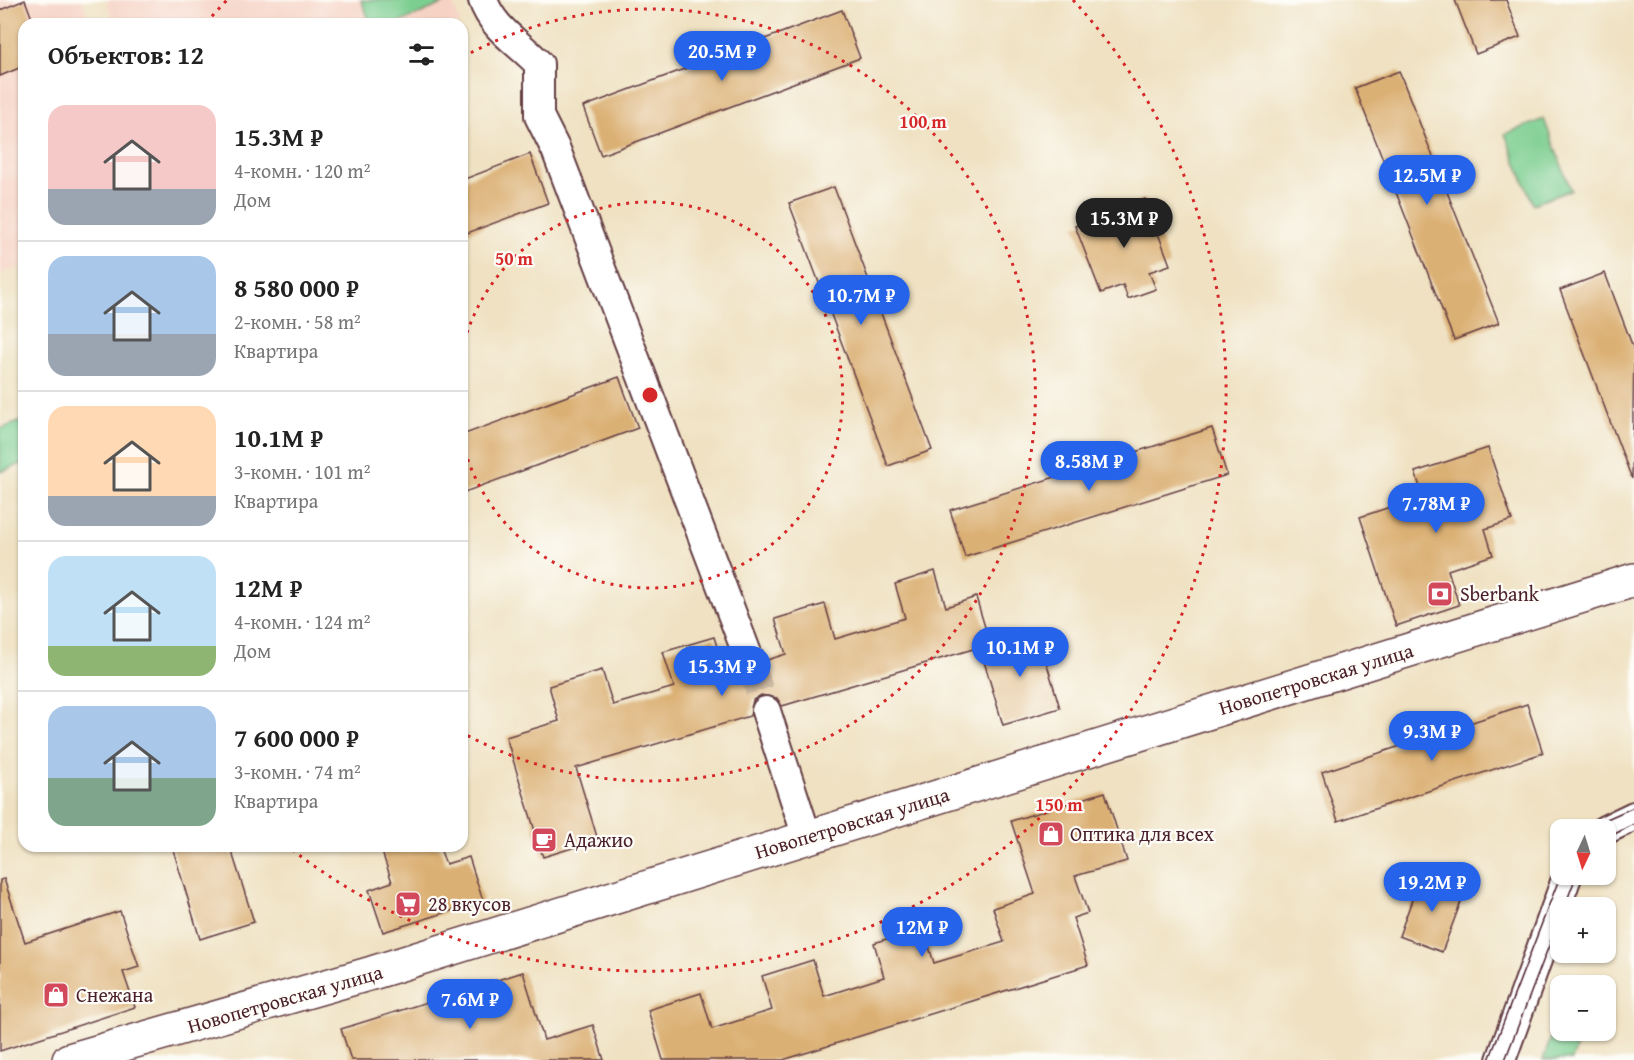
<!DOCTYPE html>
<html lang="ru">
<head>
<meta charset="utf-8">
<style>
  body { margin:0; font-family:"Gentium Book Plus",serif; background:#f2f2f2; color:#222; height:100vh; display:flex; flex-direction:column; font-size:22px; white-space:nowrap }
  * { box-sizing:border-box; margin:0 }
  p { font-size:20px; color:#767676 }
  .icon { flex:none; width:33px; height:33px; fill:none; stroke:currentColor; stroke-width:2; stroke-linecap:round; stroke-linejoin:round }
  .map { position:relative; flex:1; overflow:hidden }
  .drawer { position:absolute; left:18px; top:18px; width:450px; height:834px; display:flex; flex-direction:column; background:#fff; border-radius:18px; box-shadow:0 2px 4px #0004 }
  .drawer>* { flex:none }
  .needle { width:39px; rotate:184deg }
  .tools { position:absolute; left:1550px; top:819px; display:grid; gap:12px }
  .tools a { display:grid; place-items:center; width:66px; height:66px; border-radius:12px; background:#fff; box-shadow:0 2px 4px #0004; font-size:30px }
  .price { position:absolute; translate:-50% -51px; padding:0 14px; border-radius:21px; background:#2563eb; color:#fff; font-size:20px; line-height:39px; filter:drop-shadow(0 2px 3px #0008) }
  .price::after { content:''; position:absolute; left:50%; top:36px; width:18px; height:14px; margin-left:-9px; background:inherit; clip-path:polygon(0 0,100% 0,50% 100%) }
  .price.current { background:#222; color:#fff }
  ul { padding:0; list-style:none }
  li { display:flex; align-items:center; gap:18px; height:150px; padding:0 30px }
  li+li { border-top:2px solid #e0e0e0 }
  li span { display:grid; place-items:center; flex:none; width:168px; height:120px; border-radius:18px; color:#555 }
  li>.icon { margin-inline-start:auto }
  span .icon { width:72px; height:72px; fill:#fffc; stroke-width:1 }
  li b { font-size:26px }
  h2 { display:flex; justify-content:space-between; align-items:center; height:72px; padding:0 30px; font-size:26px }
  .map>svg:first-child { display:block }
</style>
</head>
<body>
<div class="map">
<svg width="1634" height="1060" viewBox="0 0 1634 1060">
  <rect width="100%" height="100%" fill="#fdfcf7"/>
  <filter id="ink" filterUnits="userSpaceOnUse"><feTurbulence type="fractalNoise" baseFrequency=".0167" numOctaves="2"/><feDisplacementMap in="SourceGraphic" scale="12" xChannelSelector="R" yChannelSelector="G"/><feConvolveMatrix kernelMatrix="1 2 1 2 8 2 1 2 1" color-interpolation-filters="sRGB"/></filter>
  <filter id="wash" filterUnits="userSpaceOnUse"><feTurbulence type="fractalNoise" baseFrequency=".008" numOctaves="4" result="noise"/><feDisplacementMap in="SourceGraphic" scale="24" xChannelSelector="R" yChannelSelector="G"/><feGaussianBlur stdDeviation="1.35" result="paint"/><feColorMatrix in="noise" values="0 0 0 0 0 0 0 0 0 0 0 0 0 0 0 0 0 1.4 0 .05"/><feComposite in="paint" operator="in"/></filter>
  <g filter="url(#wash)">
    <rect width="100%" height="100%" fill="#efe1c1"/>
    <g fill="#f6d2c4">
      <path d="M0 0H82L90 24H24V266L0 274Z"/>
      <path d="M106 0H451L461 24H115Z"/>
    </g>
    <g fill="#7cce90" stroke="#63765e" stroke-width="1.5">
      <path d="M361 0H443L445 3 396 24H371Z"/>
      <path d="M1544 119 1571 190 1533 204 1505 134Z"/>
      <path d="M24 420V463L0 472V429Z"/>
      <path d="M1557 1020 1560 1021V1030L1582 1031 1572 1060H1543Z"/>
    </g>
    <g id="blocks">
      <g fill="#dbb074">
        <path d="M25 0 34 24H24V66L0 76V10Z"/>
        <path d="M1455 0H1506L1520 37 1476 54Z"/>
        <path d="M842 10 860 58 601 155 583 107Z"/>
        <path d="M1399 71 1499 323 1454 340 1355 88Z"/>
        <path d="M530 154 548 203 462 235V180Z"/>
        <path d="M834 187 932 450 888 466 789 203Z"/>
        <path d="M1145 199 1170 265 1149 272 1156 289 1128 299 1123 285 1101 293 1075 226Z"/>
        <path d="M1605 273 1634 350 1632 479 1560 290Z"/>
        <path d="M619 377 638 428 462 493V435Z"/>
        <path d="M1212 428 1227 475 965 557 950 510Z"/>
        <path d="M1488 448 1512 520 1485 529 1493 555 1448 570 1459 605 1396 626 1360 517 1423 496 1415 472Z"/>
        <path d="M935 571 946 607 976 597 990 644 782 706 777 698 761 695 753 700 750 716 576 768 598 840 543 857 506 737 559 721 549 686 602 670 613 705 674 687 663 652 714 637 725 672 735 669 741 677 756 680 764 674 767 660 786 654 775 619 825 604 835 639 905 618 895 584Z"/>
        <path d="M1037 631 1060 708 1003 725 980 648Z"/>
        <path d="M1527 704 1543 753 1338 821 1322 772Z"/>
        <path d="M1105 792 1127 861 1075 876 1088 913 1073 918 1088 965 783 1060H663L648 1010 701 993 712 1029 772 1010 762 976 813 960 824 996 884 977 874 943 923 927 934 963 1004 942 993 908 1035 894 1011 821Z"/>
        <path d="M172 846H230L254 922 200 939Z"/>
        <path d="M380 846H439L446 864 469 857 483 901 383 932 369 890 392 882Z"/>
        <path d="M1421 875 1465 891 1442 952 1399 936Z"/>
        <path d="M4 879 25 942 120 911 139 967 123 972 135 1007 0 1051V880Z"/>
        <path d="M523 972 544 1040 593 1025 604 1060H351L341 1029Z"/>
      </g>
    </g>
  </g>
  <g filter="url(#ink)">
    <use href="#blocks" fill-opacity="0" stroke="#633c42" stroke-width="1.5"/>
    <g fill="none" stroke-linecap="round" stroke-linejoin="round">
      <path stroke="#cebaa3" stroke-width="28" stroke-dasharray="28 14" stroke-linecap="butt" d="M751 664 766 711"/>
      <g stroke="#633c42" stroke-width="32">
        <g id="street">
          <path d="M483 0C493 29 518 42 539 64V116L556 150 751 664"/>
          <path d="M766 711 807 837"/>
          <path d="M1605 830 1634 816"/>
          <path d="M1501 1060 1568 874"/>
        </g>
      </g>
      <g stroke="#633c42" stroke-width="36">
        <path id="secondary" d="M69 1060 372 973 1634 580"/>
      </g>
      <use href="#street" stroke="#fff" stroke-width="28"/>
      <use href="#secondary" stroke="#fff" stroke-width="33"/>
      <g stroke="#4a1f2b" stroke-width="1.5">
        <path d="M1593 830 1600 822 1634 807"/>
        <path d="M1605 839 1634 824"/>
        <path d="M1564 908 1577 874"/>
        <path d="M1489 1060 1561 874"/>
        <path d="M1505 1060 1560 917"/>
      </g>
    </g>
  </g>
  <g fill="none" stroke="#d62828" stroke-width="3" stroke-dasharray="3 6">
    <path d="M462 350A193 193 0 1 1 462 440"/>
    <path d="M463 57A386 386 0 1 1 463 733"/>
    <path d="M206 23A579 579 0 0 1 227 0M1073 0A579 579 0 0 1 290 848"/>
  </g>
  <defs>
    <g id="bank-square" transform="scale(1.35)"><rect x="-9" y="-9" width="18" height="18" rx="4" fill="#d1495b" stroke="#fdfcf7"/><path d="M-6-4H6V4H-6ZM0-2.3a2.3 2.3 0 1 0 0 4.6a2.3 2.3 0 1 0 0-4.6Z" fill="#fff"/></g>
    <g id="shop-square" transform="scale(1.35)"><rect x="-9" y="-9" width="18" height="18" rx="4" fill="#d1495b" stroke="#fdfcf7"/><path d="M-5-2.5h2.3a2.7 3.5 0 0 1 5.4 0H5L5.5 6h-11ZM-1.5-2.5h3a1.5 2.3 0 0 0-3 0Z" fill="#fff"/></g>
    <g id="cafe-square" transform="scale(1.35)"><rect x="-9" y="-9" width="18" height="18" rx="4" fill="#d1495b" stroke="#fdfcf7"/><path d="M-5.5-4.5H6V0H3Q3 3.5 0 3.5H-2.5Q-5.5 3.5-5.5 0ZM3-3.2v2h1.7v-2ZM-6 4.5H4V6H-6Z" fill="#fff"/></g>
    <g id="supermarket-square" transform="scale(1.35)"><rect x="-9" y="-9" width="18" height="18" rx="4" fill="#d1495b" stroke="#fdfcf7"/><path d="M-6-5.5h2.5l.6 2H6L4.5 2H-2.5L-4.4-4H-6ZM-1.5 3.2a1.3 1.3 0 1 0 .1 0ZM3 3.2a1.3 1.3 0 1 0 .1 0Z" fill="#fff"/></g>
  </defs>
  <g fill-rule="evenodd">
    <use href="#bank-square" x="1440" y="594"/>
    <use href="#shop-square" x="1051" y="834"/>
    <use href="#cafe-square" x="544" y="840"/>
    <use href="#supermarket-square" x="408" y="904"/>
    <use href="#shop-square" x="56" y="995"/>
  </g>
  <g text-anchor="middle" stroke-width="4.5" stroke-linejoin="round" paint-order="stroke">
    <g font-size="20" fill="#4a1f2b" stroke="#fdfcf7" text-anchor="start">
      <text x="1460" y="601">Sberbank</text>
      <text x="1070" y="841">Оптика для всех</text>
      <text x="564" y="847">Адажио</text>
      <text x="428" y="911">28 вкусов</text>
      <text x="76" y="1002">Снежана</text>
    </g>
    <g font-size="20" fill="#4a1f2b" stroke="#fdfcf7">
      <text transform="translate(1316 679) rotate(-17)" y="7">Новопетровская улица</text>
      <text transform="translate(852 823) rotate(-17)" y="7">Новопетровская улица</text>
      <text transform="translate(285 999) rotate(-16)" y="7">Новопетровская улица</text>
    </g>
  </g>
  <circle cx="650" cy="395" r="9" fill="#d62828" stroke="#fdfcf7" stroke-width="3"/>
  <g font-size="18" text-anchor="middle" font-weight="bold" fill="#d62828" stroke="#fdfcf7" stroke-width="4.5" stroke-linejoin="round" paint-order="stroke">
    <text x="923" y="128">100 m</text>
    <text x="514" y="265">50 m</text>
    <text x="1059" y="811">150 m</text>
  </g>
</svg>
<div class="tools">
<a><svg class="needle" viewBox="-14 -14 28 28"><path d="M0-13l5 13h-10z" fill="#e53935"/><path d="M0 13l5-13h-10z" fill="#767676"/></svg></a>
<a>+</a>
<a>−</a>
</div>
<b class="price" style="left:722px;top:82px">20.5M ₽</b>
<b class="price" style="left:1427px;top:206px">12.5M ₽</b>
<b class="price current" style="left:1124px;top:249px">15.3M ₽</b>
<b class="price" style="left:861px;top:326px">10.7M ₽</b>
<b class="price" style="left:1089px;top:492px">8.58M ₽</b>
<b class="price" style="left:1436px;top:534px">7.78M ₽</b>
<b class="price" style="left:1020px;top:678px">10.1M ₽</b>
<b class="price" style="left:722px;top:697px">15.3M ₽</b>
<b class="price" style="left:1432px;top:762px">9.3M ₽</b>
<b class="price" style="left:1432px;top:913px">19.2M ₽</b>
<b class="price" style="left:922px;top:958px">12M ₽</b>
<b class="price" style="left:470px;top:1030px">7.6M ₽</b>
<section class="drawer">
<h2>Объектов: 12<svg class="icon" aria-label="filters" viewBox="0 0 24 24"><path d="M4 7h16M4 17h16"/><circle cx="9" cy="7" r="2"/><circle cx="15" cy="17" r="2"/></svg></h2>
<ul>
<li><span style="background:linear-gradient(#f6c9c9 70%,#9aa5b1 0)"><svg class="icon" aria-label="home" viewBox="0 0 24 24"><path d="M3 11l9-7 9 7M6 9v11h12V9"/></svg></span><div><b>15.3M ₽</b><p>4-комн. · 120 m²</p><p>Дом</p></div></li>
<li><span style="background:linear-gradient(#a9c7e8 65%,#9aa5b1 0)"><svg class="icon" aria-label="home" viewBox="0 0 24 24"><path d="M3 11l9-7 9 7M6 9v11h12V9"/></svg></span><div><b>8 580 000 ₽</b><p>2-комн. · 58 m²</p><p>Квартира</p></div></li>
<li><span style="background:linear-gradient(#ffd9b3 75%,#9aa5b1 0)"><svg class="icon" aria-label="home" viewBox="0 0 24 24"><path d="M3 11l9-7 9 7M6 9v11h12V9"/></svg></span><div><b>10.1M ₽</b><p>3-комн. · 101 m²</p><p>Квартира</p></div></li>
<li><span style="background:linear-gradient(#bfe0f5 75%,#8fb573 0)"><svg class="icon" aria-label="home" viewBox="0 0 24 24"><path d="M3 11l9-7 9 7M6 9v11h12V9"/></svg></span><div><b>12M ₽</b><p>4-комн. · 124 m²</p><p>Дом</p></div></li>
<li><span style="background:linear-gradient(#a9c7e8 60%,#7fa58c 0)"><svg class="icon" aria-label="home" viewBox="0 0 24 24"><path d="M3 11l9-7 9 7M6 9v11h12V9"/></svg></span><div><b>7 600 000 ₽</b><p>3-комн. · 74 m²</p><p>Квартира</p></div></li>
</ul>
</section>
</div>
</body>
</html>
